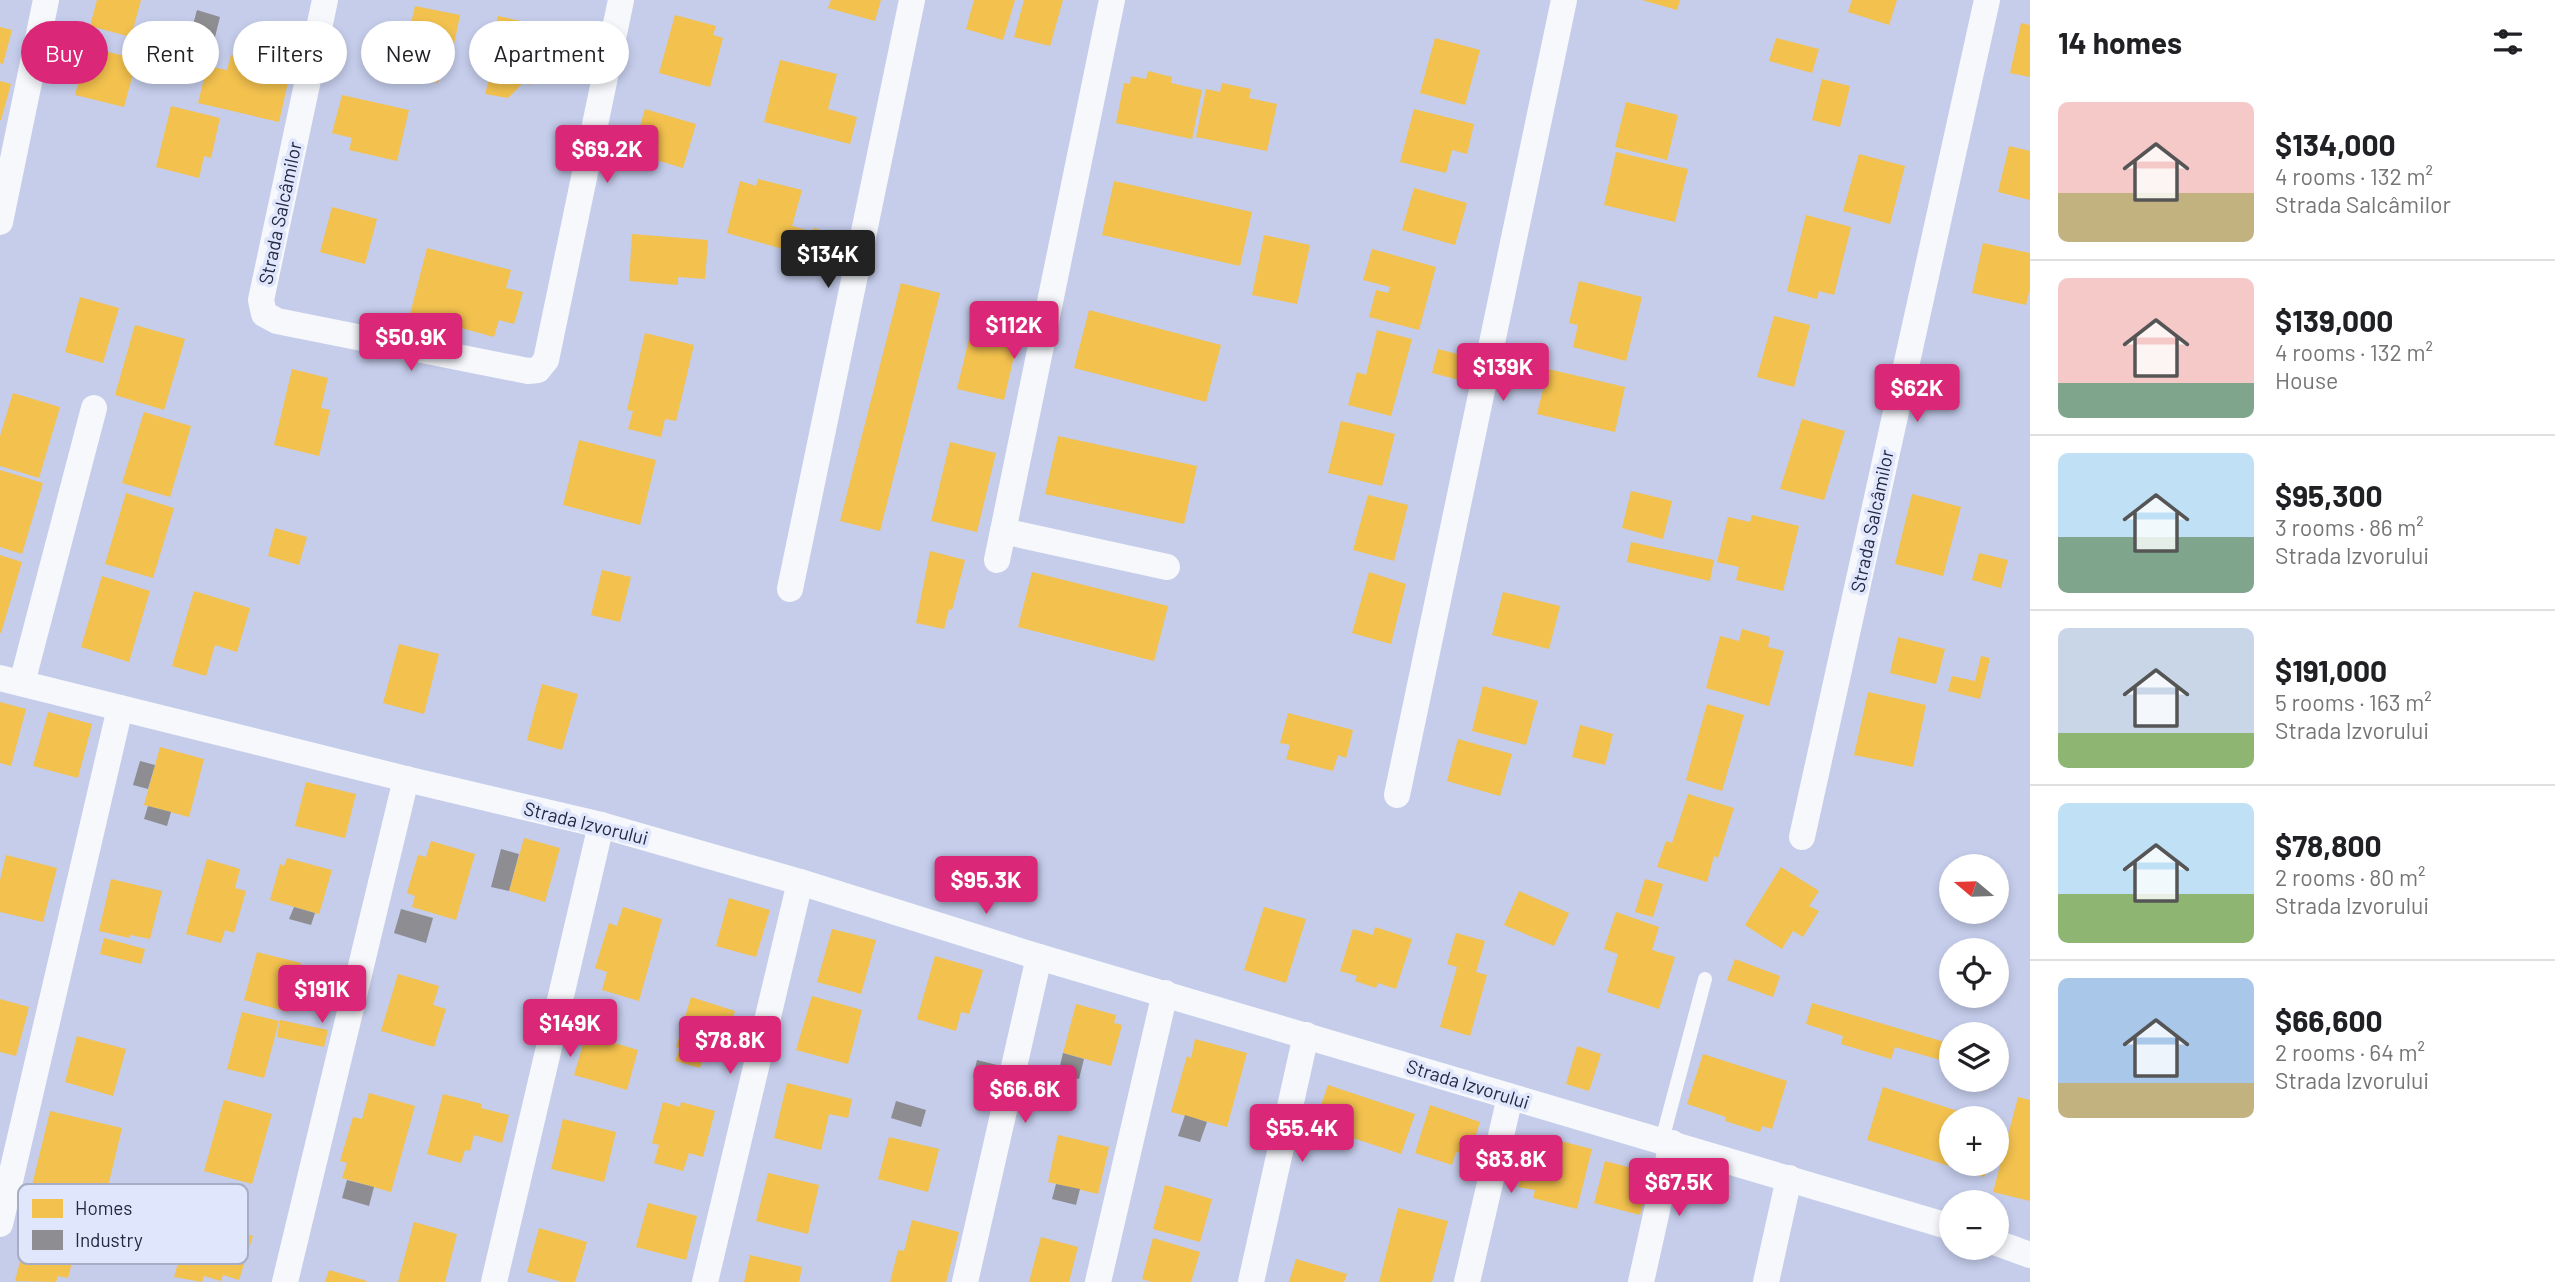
<!DOCTYPE html>
<html lang="en">
<head>
<meta charset="utf-8">
<style>
  body { margin:0; font-family:Barlow,sans-serif; background:#f6f6f6; color:#202124; height:100vh; display:flex; flex-direction:column; font-size:26px; white-space:nowrap }
  * { box-sizing:border-box; margin:0 }
  p { font-size:23px; color:#757577 }
  .icon { flex:none; width:38px; height:38px; fill:none; stroke:currentColor; stroke-width:2; stroke-linecap:round; stroke-linejoin:round }
  .map { position:relative; flex:1; overflow:hidden }
  .side { display:flex; flex-direction:column; background:#fff; width:525px }
  .side>* { flex:none }
  .hud { position:absolute; left:21px; top:21px; width:665px; height:63px; display:flex; gap:14px }
  .needle { width:46px; rotate:289deg }
  .buttons { position:absolute; left:1939px; top:854px; display:grid; gap:14px }
  .buttons a { display:grid; place-items:center; width:70px; height:70px; border-radius:50%; background:#fff; box-shadow:0 4px 10px #0003; font-size:35px }
  .price { position:absolute; translate:-50% -60px; padding:0 16px; border-radius:7px; background:#db2777; color:#fff; font-size:23px; line-height:46px; filter:drop-shadow(0 2px 4px #0008) }
  .price::after { content:''; position:absolute; left:50%; top:42px; width:21px; height:16px; margin-left:-10px; background:inherit; clip-path:polygon(0 0,100% 0,50% 100%) }
  .price.current { background:#222; color:#fff }
  ul { padding:0; list-style:none }
  li { display:flex; align-items:center; gap:21px; height:175px; padding:0 28px }
  li+li { border-top:2px solid #e0e0e0 }
  li span { display:grid; place-items:center; flex:none; width:196px; height:140px; border-radius:10px; color:#555 }
  li>.icon { margin-inline-start:auto }
  span .icon { width:84px; height:84px; fill:#fffc; stroke-width:1 }
  li b { font-size:30px }
  h2 { display:flex; justify-content:space-between; align-items:center; height:84px; padding:0 28px; font-size:30px }
  .pill { padding:0 24px; border-radius:32px; background:#fff; box-shadow:0 4px 10px #0003; font-size:24px; line-height:63px }
  .pill.current { background:#db2777; color:#fff }
  main { display:flex; flex:1; min-height:0 }
  .map>svg:first-child { display:block }
</style>
</head>
<body>
<main>
<div class="map">
<svg width="2030" height="1282" viewBox="0 0 2030 1282">
  <rect width="100%" height="100%" fill="#c5cdeb"/>
  <g fill="#f2c14e">
    <path d="M97 0H141L131 37 90 26Z"/>
    <path d="M831 0H881L875 21 828 8Z"/>
    <path d="M974 0H1015L1003 40 966 29Z"/>
    <path d="M1024 0H1063L1050 46 1014 37Z"/>
    <path d="M1642 0H1680L1677 10Z"/>
    <path d="M1852 0H1897L1889 25 1848 12Z"/>
    <path d="M415 6 460 15 449 69 441 67 438 83 401 76 404 60 394 58 401 23 411 24Z"/>
    <path d="M675 15 716 26 713 35 723 38 710 87 659 73Z"/>
    <path d="M498 16 545 26 532 85 523 83 508 98 485 94 490 76 486 75Z"/>
    <path d="M2021 23 2030 25V77L2010 73Z"/>
    <path d="M0 27 12 30 3 64 0 63Z"/>
    <path d="M1435 38 1480 50 1465 105 1420 93Z"/>
    <path d="M1776 38 1819 49 1812 73 1769 61Z"/>
    <path d="M88 47 137 59 124 107 75 95Z"/>
    <path d="M231 55 291 69 279 122 198 103 207 66 227 70Z"/>
    <path d="M780 60 837 74 828 109 857 117 850 144 764 122Z"/>
    <path d="M1148 71 1172 77 1171 83 1202 90 1192 139 1116 123 1124 83 1130 84 1131 76 1146 79Z"/>
    <path d="M1822 79 1850 86 1840 127 1812 120Z"/>
    <path d="M0 81 11 84 1 120H0Z"/>
    <path d="M1222 83 1251 89 1249 98 1277 104 1267 151 1196 137 1206 89 1220 92Z"/>
    <path d="M342 95 409 110 397 161 349 150 352 138 332 133Z"/>
    <path d="M1626 102 1678 115 1667 160 1615 147Z"/>
    <path d="M171 106 220 118 211 158 204 156 199 178 156 167Z"/>
    <path d="M645 109 696 124 683 168 632 153Z"/>
    <path d="M1414 109 1474 124 1467 154 1452 150 1446 173 1400 162Z"/>
    <path d="M2009 146 2030 151V200L1998 192Z"/>
    <path d="M1616 152 1688 169 1675 222 1604 205Z"/>
    <path d="M1859 154 1905 166 1890 224 1843 211Z"/>
    <path d="M758 179 802 190 792 226 813 232 814 228 845 237 838 265 727 233 740 181 756 186Z"/>
    <path d="M1114 181 1252 212 1240 266 1102 235Z"/>
    <path d="M1414 188 1467 203 1455 245 1402 230Z"/>
    <path d="M332 207 377 219 365 264 320 252Z"/>
    <path d="M1806 215 1851 227 1834 295 1819 291 1817 299 1787 291Z"/>
    <path d="M632 234 708 240 705 279 678 277V285L629 281Z"/>
    <path d="M1264 235 1310 245 1297 304 1252 295Z"/>
    <path d="M1983 243 2030 253V288L2026 305 1972 293Z"/>
    <path d="M427 248 511 270 506 288 523 292 514 324 499 320 494 337 410 314Z"/>
    <path d="M1372 249 1436 267 1419 330 1369 317 1376 290 1388 293 1390 287 1363 280Z"/>
    <path d="M1579 281 1642 297 1626 361 1573 347 1578 325 1569 323Z"/>
    <path d="M901 283 940 293 880 531 840 521Z"/>
    <path d="M80 297 119 308 103 363 65 352Z"/>
    <path d="M976 310 1022 321 1004 400 957 389Z"/>
    <path d="M1089 310 1221 345 1206 402 1074 368Z"/>
    <path d="M1774 316 1810 325 1794 387 1757 377Z"/>
    <path d="M135 325 185 339 164 410 115 395Z"/>
    <path d="M1377 330 1412 339 1391 416 1348 405 1357 372 1366 375Z"/>
    <path d="M645 333 694 345 676 421 665 419 661 437 628 429 633 411 627 410Z"/>
    <path d="M1438 349 1473 358 1467 382 1432 373Z"/>
    <path d="M292 369 328 378 321 408 330 410 319 456 274 445Z"/>
    <path d="M1548 369 1625 387 1615 432 1537 414Z"/>
    <path d="M13 393 60 407 39 478 0 466V436Z"/>
    <path d="M144 412 191 426 170 497 122 483Z"/>
    <path d="M1802 419 1845 431 1824 500 1780 489Z"/>
    <path d="M1341 421 1395 434 1382 486 1328 473Z"/>
    <path d="M1058 436 1197 466 1184 524 1045 494Z"/>
    <path d="M579 440 656 460 640 525 563 505Z"/>
    <path d="M950 442 996 453 977 532 931 521Z"/>
    <path d="M0 470 43 483 22 554 0 547Z"/>
    <path d="M1631 491 1672 501 1663 539 1622 528Z"/>
    <path d="M126 493 174 508 153 578 105 564Z"/>
    <path d="M1912 494 1961 507 1943 576 1895 564Z"/>
    <path d="M1368 495 1408 505 1394 561 1353 550Z"/>
    <path d="M1752 515 1799 526 1783 591 1736 580 1739 567 1717 562 1728 517 1750 522Z"/>
    <path d="M275 528 307 537 299 565 268 556Z"/>
    <path d="M1631 542 1714 560 1710 581 1627 562Z"/>
    <path d="M930 551 965 560 952 610 949 609 944 629 916 623Z"/>
    <path d="M1979 553 2008 560 2001 588 1972 580Z"/>
    <path d="M0 555 22 562 1 633H0Z"/>
    <path d="M602 570 631 577 620 622 591 615Z"/>
    <path d="M1032 572 1168 606 1154 661 1018 627Z"/>
    <path d="M1369 572 1406 584 1391 644 1352 633Z"/>
    <path d="M102 576 150 591 129 662 81 647Z"/>
    <path d="M194 591 250 608 237 652 215 645 206 676 172 666Z"/>
    <path d="M1503 592 1560 606 1549 649 1492 635Z"/>
    <path d="M1742 629 1770 637 1768 647 1784 651 1769 706 1706 688 1720 636 1739 641Z"/>
    <path d="M1898 637 1945 649 1936 684 1890 673Z"/>
    <path d="M399 644 439 654 424 714 383 703Z"/>
    <path d="M1981 656 1990 658 1980 699 1948 691 1952 676 1975 681Z"/>
    <path d="M542 684 578 694 562 750 527 740Z"/>
    <path d="M1483 686 1538 701 1526 745 1472 731Z"/>
    <path d="M1868 692 1926 705 1913 767 1854 755Z"/>
    <path d="M0 702 26 709 11 766 0 763Z"/>
    <path d="M1707 704 1744 715 1722 791 1686 780Z"/>
    <path d="M48 712 92 724 78 778 33 766Z"/>
    <path d="M1288 713 1353 730 1346 758 1338 755 1333 771 1286 759 1290 745 1280 743Z"/>
    <path d="M1580 725 1613 734 1605 765 1572 757Z"/>
    <path d="M1458 739 1512 754 1500 796 1447 781Z"/>
    <path d="M160 747 204 759 189 817 144 805Z"/>
    <path d="M306 782 356 794 345 838 295 826Z"/>
    <path d="M1688 794 1734 808 1718 858 1714 856 1707 882 1657 867 1666 841 1672 843Z"/>
    <path d="M524 838 560 848 545 902 509 891Z"/>
    <path d="M431 841 475 854 456 920 412 907 415 896 407 893 418 855 426 857Z"/>
    <path d="M6 855 57 868 43 922 0 912V880Z"/>
    <path d="M287 858 332 870 319 914 270 900 280 864 284 866Z"/>
    <path d="M207 859 240 869 235 888 246 891 234 933 225 930 221 943 186 934Z"/>
    <path d="M1781 867 1819 891 1809 906 1819 911 1803 937 1793 931 1782 949 1745 925Z"/>
    <path d="M111 879 162 891 150 939 130 935 129 938 99 931Z"/>
    <path d="M1645 879 1663 884 1653 917 1635 912Z"/>
    <path d="M1519 891 1569 913 1554 946 1504 925Z"/>
    <path d="M729 898 770 910 756 957 716 946Z"/>
    <path d="M623 907 662 919 639 1001 602 990 607 972 595 968 609 923 617 926Z"/>
    <path d="M1264 907 1306 919 1286 983 1244 970Z"/>
    <path d="M1616 912 1659 927 1652 950 1675 957 1659 1009 1607 992 1618 954 1604 949Z"/>
    <path d="M1375 927 1412 939 1396 989 1378 983 1376 988 1355 981 1357 976 1340 971 1353 929 1373 935Z"/>
    <path d="M832 929 876 940 861 994 817 982Z"/>
    <path d="M1456 933 1485 941 1476 972 1487 975 1470 1036 1440 1027 1457 967 1447 964Z"/>
    <path d="M104 938 145 949 141 964 100 954Z"/>
    <path d="M257 952 301 963 288 1012 244 1000Z"/>
    <path d="M935 956 983 970 969 1014 961 1012 956 1031 917 1019Z"/>
    <path d="M1735 959 1780 976 1773 997 1727 980Z"/>
    <path d="M398 974 439 986 433 1005 446 1009 434 1047 381 1031Z"/>
    <path d="M812 996 862 1010 848 1064 796 1050Z"/>
    <path d="M691 997 735 1011 721 1060 704 1055 700 1068 675 1061 680 1048 676 1047Z"/>
    <path d="M0 999 29 1007 16 1056 0 1052Z"/>
    <path d="M1812 1003 1948 1043 1944 1061 1895 1047 1891 1059 1841 1044 1843 1036 1806 1024Z"/>
    <path d="M1076 1004 1116 1015 1114 1023 1122 1025 1111 1066 1063 1053Z"/>
    <path d="M242 1012 279 1021 264 1078 227 1069Z"/>
    <path d="M280 1020 328 1030 324 1047 277 1037Z"/>
    <path d="M592 1022 612 1028 608 1041 638 1050 627 1090 574 1075 585 1037 588 1038Z"/>
    <path d="M77 1036 126 1049 113 1096 65 1082Z"/>
    <path d="M1195 1039 1247 1053 1227 1127 1171 1112 1187 1056 1191 1058Z"/>
    <path d="M1577 1046 1601 1054 1589 1091 1566 1084Z"/>
    <path d="M1703 1054 1787 1081 1772 1129 1762 1126 1760 1132 1725 1121 1726 1117 1687 1104Z"/>
    <path d="M787 1083 852 1099 848 1118 829 1114 821 1150 774 1138Z"/>
    <path d="M1328 1085 1415 1114 1401 1154 1314 1125Z"/>
    <path d="M1883 1087 1980 1118H1951V1164H1989L1984 1177 1867 1140Z"/>
    <path d="M369 1093 415 1106 391 1192 342 1178 347 1163 340 1161 353 1117 362 1119Z"/>
    <path d="M443 1094 482 1104 481 1108 509 1115 502 1143 474 1135 470 1151 465 1150 461 1163 427 1154Z"/>
    <path d="M2018 1097 2030 1100V1201L1993 1192Z"/>
    <path d="M224 1100 272 1114 252 1184 204 1171Z"/>
    <path d="M663 1102 680 1107 681 1102 715 1111 703 1157 689 1153 683 1171 654 1163 659 1145 652 1143Z"/>
    <path d="M1430 1105 1480 1122 1469 1156 1456 1152 1452 1165 1415 1153Z"/>
    <path d="M50 1111 122 1128 104 1203 98 1202 94 1218 28 1202Z"/>
    <path d="M563 1119 616 1132 604 1182 551 1169Z"/>
    <path d="M1058 1135 1109 1147 1098 1194 1048 1182Z"/>
    <path d="M889 1137 939 1149 928 1192 878 1179Z"/>
    <path d="M1549 1138 1592 1149 1577 1209 1533 1198 1535 1190 1518 1187 1527 1151 1544 1155Z"/>
    <path d="M1605 1161 1651 1173 1640 1215 1594 1203Z"/>
    <path d="M768 1173 819 1185 808 1234 756 1221Z"/>
    <path d="M1165 1185 1212 1199 1200 1242 1153 1229Z"/>
    <path d="M648 1203 697 1216 686 1260 636 1247Z"/>
    <path d="M194 1208 242 1222 239 1232 253 1236 239 1280 223 1275 221 1281 204 1276 202 1282 174 1277Z"/>
    <path d="M1398 1208 1448 1221 1432 1282H1379Z"/>
    <path d="M912 1220 959 1232 946 1282H890L898 1250 904 1251Z"/>
    <path d="M414 1222 457 1234 445 1282H398Z"/>
    <path d="M29 1226 78 1239 68 1278 58 1276 56 1282 15 1281Z"/>
    <path d="M539 1228 587 1242 575 1282H562L527 1272Z"/>
    <path d="M1041 1237 1078 1247 1069 1282H1029Z"/>
    <path d="M1153 1238 1200 1252 1191 1282H1152L1142 1279Z"/>
    <path d="M750 1255 802 1267 799 1282H744Z"/>
    <path d="M1296 1259 1347 1274 1344 1282H1289Z"/>
    <path d="M329 1270 367 1281 366 1282H325Z"/>
  </g>
  <g fill="#8d8d92">
    <path d="M197 10 220 17 213 45 189 39Z"/>
    <path d="M140 761 155 765 148 789 133 785Z"/>
    <path d="M148 806 171 812 167 826 144 819Z"/>
    <path d="M501 849 519 854 509 891 491 887Z"/>
    <path d="M294 907 315 913 311 925 289 919Z"/>
    <path d="M401 909 433 918 426 943 394 933Z"/>
    <path d="M1063 1053 1084 1059 1079 1079 1058 1074Z"/>
    <path d="M977 1060 997 1065 993 1082 973 1077Z"/>
    <path d="M896 1101 926 1110 921 1127 891 1118Z"/>
    <path d="M1185 1115 1207 1122 1200 1142 1178 1136Z"/>
    <path d="M347 1180 374 1187 369 1206 342 1198Z"/>
    <path d="M1056 1184 1080 1189 1076 1205 1052 1199Z"/>
  </g>
  <g fill="none" stroke-linecap="round" stroke-linejoin="round">
    <path stroke="#f6f8fc" stroke-width="14" d="M1662 1140 1705 979"/>
    <g stroke="#f6f8fc" stroke-width="26">
      <path d="M325 0 261 300 264 314 277 321 528 371 538 370 546 360 621 0"/>
      <path d="M1112 0 1003 531 1167 567"/>
      <path d="M0 222 46 0"/>
      <path d="M997 560 1003 531"/>
      <path d="M790 589 912 0"/>
      <path d="M0 678 406 779 601 825 800 882 1039 957 1951 1227"/>
      <path d="M22 683 94 408"/>
      <path d="M1397 795 1564 0"/>
      <path d="M1802 837 1987 0"/>
      <path d="M0 1224 120 708"/>
      <path d="M1997 1243 2030 1255"/>
      <path d="M285 1282 406 779"/>
      <path d="M494 1282 601 825"/>
      <path d="M705 1282 800 882"/>
      <path d="M965 1282 1039 957"/>
      <path d="M1098 1282 1165 993"/>
      <path d="M1251 1282 1306 1035"/>
      <path d="M1467 1282 1510 1097"/>
      <path d="M1641 1282 1672 1143"/>
      <path d="M1766 1282 1789 1178"/>
    </g>
  </g>
  <g text-anchor="middle" stroke-width="7" stroke-linejoin="round" paint-order="stroke">
    <g font-size="19" fill="#232843" stroke="#e0e6fb">
      <text transform="translate(280 213) rotate(-78)" y="7">Strada Salcâmilor</text>
      <text transform="translate(1872 521) rotate(-78)" y="7">Strada Salcâmilor</text>
      <text transform="translate(586 823) rotate(14)" y="7">Strada Izvorului</text>
      <text transform="translate(1468 1084) rotate(17)" y="7">Strada Izvorului</text>
    </g>
  </g>
  <rect x="18" y="1184" width="230" height="80" rx="10" fill="#e0e6fb" stroke="#a7adc4" stroke-width="2"/>
  <rect x="32" y="1199" width="31" height="19" fill="#f2c14e"/>
  <rect x="32" y="1230" width="31" height="20" fill="#8d8d92"/>
  <g font-size="19" fill="#232843">
    <text x="75" y="1215">Homes</text>
    <text x="75" y="1247">Industry</text>
  </g>
</svg>
<div class="buttons">
<a><svg class="needle" viewBox="-14 -14 28 28"><path d="M0-13l5 13h-10z" fill="#e53935"/><path d="M0 13l5-13h-10z" fill="#757577"/></svg></a>
<a><svg class="icon" aria-label="locate" viewBox="0 0 24 24"><circle cx="12" cy="12" r="6"/><path d="M12 2v4M12 18v4M2 12h4M18 12h4"/></svg></a>
<a><svg class="icon" aria-label="layers" viewBox="0 0 24 24"><path d="M12 4l9 5-9 5-9-5zM3 14l9 5 9-5"/></svg></a>
<a>+</a>
<a>−</a>
</div>
<b class="price" style="left:607px;top:185px">$69.2K</b>
<b class="price current" style="left:828px;top:290px">$134K</b>
<b class="price" style="left:1014px;top:361px">$112K</b>
<b class="price" style="left:411px;top:373px">$50.9K</b>
<b class="price" style="left:1503px;top:403px">$139K</b>
<b class="price" style="left:1917px;top:424px">$62K</b>
<b class="price" style="left:986px;top:916px">$95.3K</b>
<b class="price" style="left:322px;top:1025px">$191K</b>
<b class="price" style="left:570px;top:1059px">$149K</b>
<b class="price" style="left:730px;top:1076px">$78.8K</b>
<b class="price" style="left:1025px;top:1125px">$66.6K</b>
<b class="price" style="left:1302px;top:1164px">$55.4K</b>
<b class="price" style="left:1511px;top:1195px">$83.8K</b>
<b class="price" style="left:1679px;top:1218px">$67.5K</b>
<div class="hud">
<a class="pill current">Buy</a>
<a class="pill">Rent</a>
<a class="pill">Filters</a>
<a class="pill">New</a>
<a class="pill">Apartment</a>
</div>
</div>
<section class="side">
<h2>14 homes<svg class="icon" aria-label="filters" viewBox="0 0 24 24"><path d="M4 7h16M4 17h16"/><circle cx="9" cy="7" r="2"/><circle cx="15" cy="17" r="2"/></svg></h2>
<ul>
<li><span style="background:linear-gradient(#f6c9c9 65%,#c2b280 0)"><svg class="icon" aria-label="home" viewBox="0 0 24 24"><path d="M3 11l9-7 9 7M6 9v11h12V9"/></svg></span><div><b>$134,000</b><p>4 rooms · 132 m²</p><p>Strada Salcâmilor</p></div></li>
<li><span style="background:linear-gradient(#f6c9c9 75%,#7fa58c 0)"><svg class="icon" aria-label="home" viewBox="0 0 24 24"><path d="M3 11l9-7 9 7M6 9v11h12V9"/></svg></span><div><b>$139,000</b><p>4 rooms · 132 m²</p><p>House</p></div></li>
<li><span style="background:linear-gradient(#bfe0f5 60%,#7fa58c 0)"><svg class="icon" aria-label="home" viewBox="0 0 24 24"><path d="M3 11l9-7 9 7M6 9v11h12V9"/></svg></span><div><b>$95,300</b><p>3 rooms · 86 m²</p><p>Strada Izvorului</p></div></li>
<li><span style="background:linear-gradient(#c9d6e8 75%,#8fb573 0)"><svg class="icon" aria-label="home" viewBox="0 0 24 24"><path d="M3 11l9-7 9 7M6 9v11h12V9"/></svg></span><div><b>$191,000</b><p>5 rooms · 163 m²</p><p>Strada Izvorului</p></div></li>
<li><span style="background:linear-gradient(#bfe0f5 65%,#8fb573 0)"><svg class="icon" aria-label="home" viewBox="0 0 24 24"><path d="M3 11l9-7 9 7M6 9v11h12V9"/></svg></span><div><b>$78,800</b><p>2 rooms · 80 m²</p><p>Strada Izvorului</p></div></li>
<li><span style="background:linear-gradient(#a9c7e8 75%,#c2b280 0)"><svg class="icon" aria-label="home" viewBox="0 0 24 24"><path d="M3 11l9-7 9 7M6 9v11h12V9"/></svg></span><div><b>$66,600</b><p>2 rooms · 64 m²</p><p>Strada Izvorului</p></div></li>
</ul>
</section>
</main>
</body>
</html>
